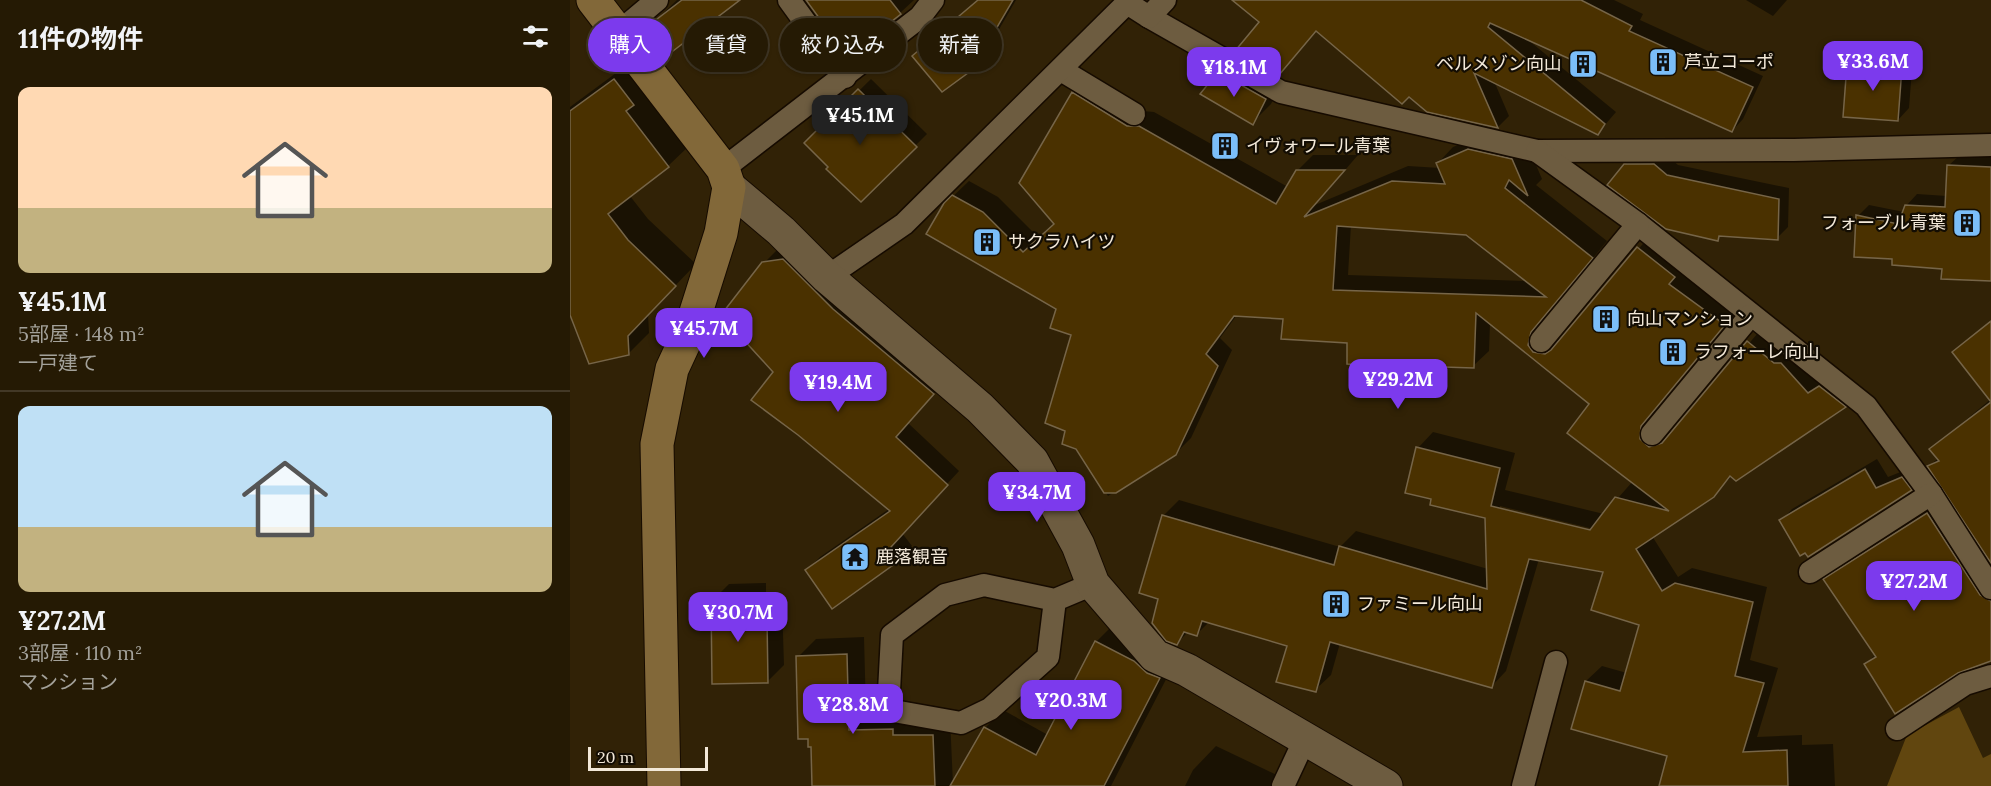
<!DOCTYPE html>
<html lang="ja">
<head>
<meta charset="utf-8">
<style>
  body { margin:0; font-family:Lora,"Noto Sans JP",serif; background:#312713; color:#f1f3f6; height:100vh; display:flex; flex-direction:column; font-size:22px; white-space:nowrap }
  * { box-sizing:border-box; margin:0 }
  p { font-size:20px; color:#a3a19a }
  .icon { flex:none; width:33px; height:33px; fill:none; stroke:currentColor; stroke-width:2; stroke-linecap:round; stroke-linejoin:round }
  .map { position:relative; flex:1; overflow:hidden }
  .details { display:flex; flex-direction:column; background:#251a04; width:570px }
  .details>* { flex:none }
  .top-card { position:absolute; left:18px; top:18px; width:570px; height:54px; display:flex; gap:12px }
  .scale { position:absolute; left:18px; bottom:15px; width:120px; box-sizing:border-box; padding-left:6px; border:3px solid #f3e9d9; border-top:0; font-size:16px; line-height:21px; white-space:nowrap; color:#f3e9d9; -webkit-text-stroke:4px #130d03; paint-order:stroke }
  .price { position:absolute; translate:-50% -51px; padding:0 14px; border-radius:12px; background:#7c3aed; color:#fff; font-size:20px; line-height:39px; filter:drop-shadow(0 2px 3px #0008) }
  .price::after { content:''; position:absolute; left:50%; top:36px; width:18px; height:14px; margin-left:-9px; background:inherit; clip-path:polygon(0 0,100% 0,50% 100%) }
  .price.current { background:#222; color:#fff }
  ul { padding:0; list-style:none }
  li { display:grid; align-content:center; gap:12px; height:318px; padding:0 18px }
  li+li { border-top:2px solid #423826 }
  li span { display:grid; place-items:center; height:186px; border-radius:12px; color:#555 }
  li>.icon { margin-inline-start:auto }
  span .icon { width:108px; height:108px; fill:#fffc; stroke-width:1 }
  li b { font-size:26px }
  h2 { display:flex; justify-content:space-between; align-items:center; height:72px; padding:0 18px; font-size:26px }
  .tag { padding:0 21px; border-radius:27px; background:#251a04; box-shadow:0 2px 4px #0004,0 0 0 2px #423826; font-size:21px; line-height:54px }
  .tag.current { background:#7c3aed; color:#fff }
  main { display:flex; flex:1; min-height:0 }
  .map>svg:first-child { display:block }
</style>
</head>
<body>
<main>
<section class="details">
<h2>11件の物件<svg class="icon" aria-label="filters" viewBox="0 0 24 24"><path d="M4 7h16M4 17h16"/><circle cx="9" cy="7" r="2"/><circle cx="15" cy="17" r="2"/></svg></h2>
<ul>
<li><span style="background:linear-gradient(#ffd9b3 65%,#c2b280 0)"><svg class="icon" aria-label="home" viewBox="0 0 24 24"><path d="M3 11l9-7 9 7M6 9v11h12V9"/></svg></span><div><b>¥45.1M</b><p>5部屋 · 148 m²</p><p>一戸建て</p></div></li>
<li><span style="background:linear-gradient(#bfe0f5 65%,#c2b280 0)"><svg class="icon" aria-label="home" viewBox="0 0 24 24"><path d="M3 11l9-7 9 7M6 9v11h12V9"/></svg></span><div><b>¥27.2M</b><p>3部屋 · 110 m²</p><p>マンション</p></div></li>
</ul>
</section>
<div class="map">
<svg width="1421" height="786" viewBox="0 0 1421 786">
  <rect width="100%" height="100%" fill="#312206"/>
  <path fill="#61460f" d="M1389 707 1413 758 1421 754V786H1317L1337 735Z"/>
  <g fill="#0007" fill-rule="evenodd">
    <path d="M107 0H167L80 26Z"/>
    <path d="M238 0H344L330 13Z"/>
    <path d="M408 0H446L413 57 401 69 344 56Z"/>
    <path d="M698 0H1044L1073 14 1070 20 1193 76 1173 119 1162 131 957 39 1046 112 1028 133 924 81 939 116 928 127 857 110 747 30 709 73 691 22Z"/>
    <path d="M1176 0H1217L1203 16Z"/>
    <path d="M1289 53 1343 56 1339 108 1328 120 1278 64Z"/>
    <path d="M668 54 713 80 701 104 682 123 649 73Z"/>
    <path d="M65 59 119 146 98 166 60 196 78 219 126 264 78 314 79 333 58 354 0 311V107Z"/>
    <path d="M518 78 573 111 584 112 718 187 727 171 743 155H788L745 205 838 166 870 168 868 163 883 147 915 134 957 144 972 179 966 185 1037 241 976 315 973 329 978 337 992 339 1083 232 1169 309 1086 409 1084 424 1095 433 1106 429 1193 327 1290 391 1275 406 1166 480 1162 476 1143 495 1082 536 1108 577 1122 568 1197 587 1180 660 1208 668 1187 737 1232 735V745L1263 744 1265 786H1092L1099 755 1003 728 1016 681 1032 666 1057 673 1071 624 1034 571 969 559 936 671 921 687 770 643 761 675 745 690 719 645 639 622 627 634 618 632 607 643 590 598 571 592 594 515 609 500 770 547 786 531 918 569 916 517 863 498 848 448 863 432 945 453 935 490 1034 514 1063 481 1021 403 920 323 919 351 903 366 779 342 714 317 667 315 650 338 662 350 621 438 605 454 538 496 497 430 503 334 488 308 375 204 399 181 428 197 469 238 485 223 503 93ZM781 225 897 233 958 281 778 275ZM930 506 1028 530 1027 533 930 509Z"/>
    <path d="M301 79 357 134 291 200 236 143Z"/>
    <path d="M1066 154H1095L1108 165 1219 188 1218 227 1207 238 1151 235 1147 239 1055 165Z"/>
    <path d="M1390 155 1421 156V280L1324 258 1288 216 1299 205 1334 212 1336 206 1347 194 1377 196 1378 166Z"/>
    <path d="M207 250 375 381 338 423 389 471 332 533 342 546 329 559 237 570 250 557 319 509 205 372 194 263Z"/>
    <path d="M1421 320V561L1359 467 1368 458 1361 449 1421 399 1384 353Z"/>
    <path d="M1307 459 1318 477 1343 467 1352 478 1341 489 1211 521 1222 509Z"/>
    <path d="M1369 503 1421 585V659L1296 664 1306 654 1255 580 1267 568Z"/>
    <path d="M196 583V603H212L214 665 198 681 143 600 159 584Z"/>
    <path d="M544 624 606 660 541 786H244L242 745 228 657 246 639 294 637 296 712 341 711 380 717 383 785 415 728 433 710 478 735 526 642Z"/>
    <path d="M646 746 709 776 704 786H615L623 770Z"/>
  </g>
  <g fill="#4a3100" stroke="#766548" stroke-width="1.5" fill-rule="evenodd">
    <path d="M112 0H170L99 54 78 26Z"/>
    <path d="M236 0H320L331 14 277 56Z"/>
    <path d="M408 0H443L402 70 372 92 342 56Z"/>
    <path d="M662 0H1011L1062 26 1059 31 1183 87 1162 132 920 23 918 27 1035 124 1028 135 904 73 928 128 857 112 839 97 832 104 746 31 709 75 665 51 689 22Z"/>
    <path d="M1277 64 1332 67 1328 121 1273 117Z"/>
    <path d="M648 72 696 99 683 125 630 94Z"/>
    <path d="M44 79 64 105 56 111 99 167 38 214 58 240 106 286 58 336 59 355 19 364 0 315V111Z"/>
    <path d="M288 89 347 147 291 202 256 169 258 167 234 143Z"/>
    <path d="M502 92 557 126H569L706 204 726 170H775L734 217 822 181 875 184 866 163 898 149 942 159 958 196 939 180 935 188 1023 258 961 332 958 345 963 352 975 354 981 350 1067 247 1105 277 1099 284 1155 325 1071 426 1070 439 1079 447 1092 443 1177 341 1204 363H1211L1238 393 1249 386 1276 407 1166 481 1160 476 1144 497 1066 549 1092 591 1105 583 1183 602 1165 676 1194 683 1173 752 1217 750 1218 786H1089L1097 756 1001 729 1015 681 1050 691 1069 625 1021 610 1033 572 959 559 922 688 760 642 746 692 706 682 717 646 632 621 627 636 614 632 607 645 596 641 582 623 588 599 569 593 592 515 764 565 769 546 917 589 915 518 860 505 861 499 835 493 846 447 930 468 921 506 1020 530 1045 497 1099 511 997 433 1019 404 906 313 904 368 777 364V343L711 339 713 319 664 316 636 354 648 366 606 455 546 493H534L506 449 492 444 495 431 475 423 501 335 480 328 486 309 356 234 374 203 382 195 413 212 453 252 484 224 449 183ZM767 226 896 235 976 297 763 290Z"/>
    <path d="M1054 164H1084L1097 175 1209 199 1208 240 1149 236 1148 241 1096 229 1037 185Z"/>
    <path d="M1377 165 1421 167V281L1371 279 1372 269 1322 265V259L1284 257 1286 215 1328 224 1335 205 1375 207Z"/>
    <path d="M213 259 263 309 364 394 326 437 378 485 321 547 330 560 262 609 235 570 320 511 228 435 181 400 203 372 151 315 192 262Z"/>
    <path d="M1421 321V402L1382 352Z"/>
    <path d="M1421 402V563L1357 466 1369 461 1359 449Z"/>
    <path d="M1295 469 1306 488 1332 477 1342 490 1238 557 1235 553 1230 556 1209 520Z"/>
    <path d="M1357 513 1410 595 1421 601V661L1388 673 1325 714 1294 664 1306 657 1253 579Z"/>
    <path d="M180 598 181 618H197L198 683 142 684 141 599Z"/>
    <path d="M525 641 564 661 577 673 590 678 534 786H380L414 727 466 755Z"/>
    <path d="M277 654 279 730 323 729V735H363L365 786H242L241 747H238V739H228L226 656Z"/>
  </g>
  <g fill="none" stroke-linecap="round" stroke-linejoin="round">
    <g stroke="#160b00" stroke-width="25">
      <g id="lane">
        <path d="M219 0 275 77"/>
        <path d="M579 17 711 92 967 151 1224 150 1421 145"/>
        <path d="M49 32 87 0"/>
        <path d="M491 70 564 114"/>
        <path d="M967 151 1068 224 1296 406 1361 494 1421 588"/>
        <path d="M153 169 350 17 363 0"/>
        <path d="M257 277 334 224 557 3 579 17 595 0"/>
        <path d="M971 341 1068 224"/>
        <path d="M1082 434 1180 316"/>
        <path d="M1240 572 1361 494"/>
        <path d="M485 600 478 657 420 709 391 723 318 710 322 635 375 595 414 585 485 600 523 584"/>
        <path d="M1327 729 1395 684 1421 676"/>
        <path d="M713 786 735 739"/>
        <path d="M953 786 986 662"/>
      </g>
    </g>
    <g stroke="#160b00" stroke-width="35">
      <path id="street" d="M159 187 211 231 257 277 410 408 462 461 508 545 523 584 585 656 617 670 816 786"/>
    </g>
    <g stroke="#160b00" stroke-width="35">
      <path id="secondary" d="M23 0 153 169 159 187 151 233 121 328 102 369 87 444 94 786"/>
    </g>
    <use href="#lane" stroke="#6d5c40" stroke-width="22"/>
    <use href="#street" stroke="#6d5c40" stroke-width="33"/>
    <use href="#secondary" stroke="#826839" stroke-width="33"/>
  </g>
  <defs>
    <g id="building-square" transform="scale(1.5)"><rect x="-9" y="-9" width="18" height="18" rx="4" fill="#7bbef9" stroke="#130d03"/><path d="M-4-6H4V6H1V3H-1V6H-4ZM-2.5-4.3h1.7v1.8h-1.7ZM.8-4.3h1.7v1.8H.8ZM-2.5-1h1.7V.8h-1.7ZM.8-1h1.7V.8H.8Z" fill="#111"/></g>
    <g id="temple-square" transform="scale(1.5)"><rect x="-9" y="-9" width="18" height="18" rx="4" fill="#7bbef9" stroke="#130d03"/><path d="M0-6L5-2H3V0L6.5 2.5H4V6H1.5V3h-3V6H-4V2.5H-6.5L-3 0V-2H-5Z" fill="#111"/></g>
  </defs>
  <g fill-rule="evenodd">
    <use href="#building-square" x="1093" y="62"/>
    <use href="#building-square" x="1013" y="64"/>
    <use href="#building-square" x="655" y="146"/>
    <use href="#building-square" x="1397" y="223"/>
    <use href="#building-square" x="417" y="242"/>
    <use href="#building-square" x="1036" y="319"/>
    <use href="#building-square" x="1103" y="352"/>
    <use href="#temple-square" x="285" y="557"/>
    <use href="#building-square" x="766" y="604"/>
  </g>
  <g text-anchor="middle" stroke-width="4.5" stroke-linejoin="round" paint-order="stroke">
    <g font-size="18" fill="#f3e9d9" stroke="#130d03" text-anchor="start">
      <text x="1114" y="68">芦立コーポ</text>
      <text x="992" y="70" text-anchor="end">ベルメゾン向山</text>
      <text x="676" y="152">イヴォワール青葉</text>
      <text x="1376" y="229" text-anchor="end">フォーブル青葉</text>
      <text x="438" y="248">サクラハイツ</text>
      <text x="1057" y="325">向山マンション</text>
      <text x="1124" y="358">ラフォーレ向山</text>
      <text x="306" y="563">鹿落観音</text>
      <text x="787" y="610">ファミール向山</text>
    </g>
  </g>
</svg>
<div class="scale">20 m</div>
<b class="price" style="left:1303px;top:92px">¥33.6M</b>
<b class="price" style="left:664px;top:98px">¥18.1M</b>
<b class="price current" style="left:290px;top:146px">¥45.1M</b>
<b class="price" style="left:134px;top:359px">¥45.7M</b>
<b class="price" style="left:828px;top:410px">¥29.2M</b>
<b class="price" style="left:268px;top:413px">¥19.4M</b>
<b class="price" style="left:467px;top:523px">¥34.7M</b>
<b class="price" style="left:1344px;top:612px">¥27.2M</b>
<b class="price" style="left:168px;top:643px">¥30.7M</b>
<b class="price" style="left:501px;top:731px">¥20.3M</b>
<b class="price" style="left:283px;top:735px">¥28.8M</b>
<div class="top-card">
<a class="tag current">購入</a>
<a class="tag">賃貸</a>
<a class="tag">絞り込み</a>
<a class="tag">新着</a>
</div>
</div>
</main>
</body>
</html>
